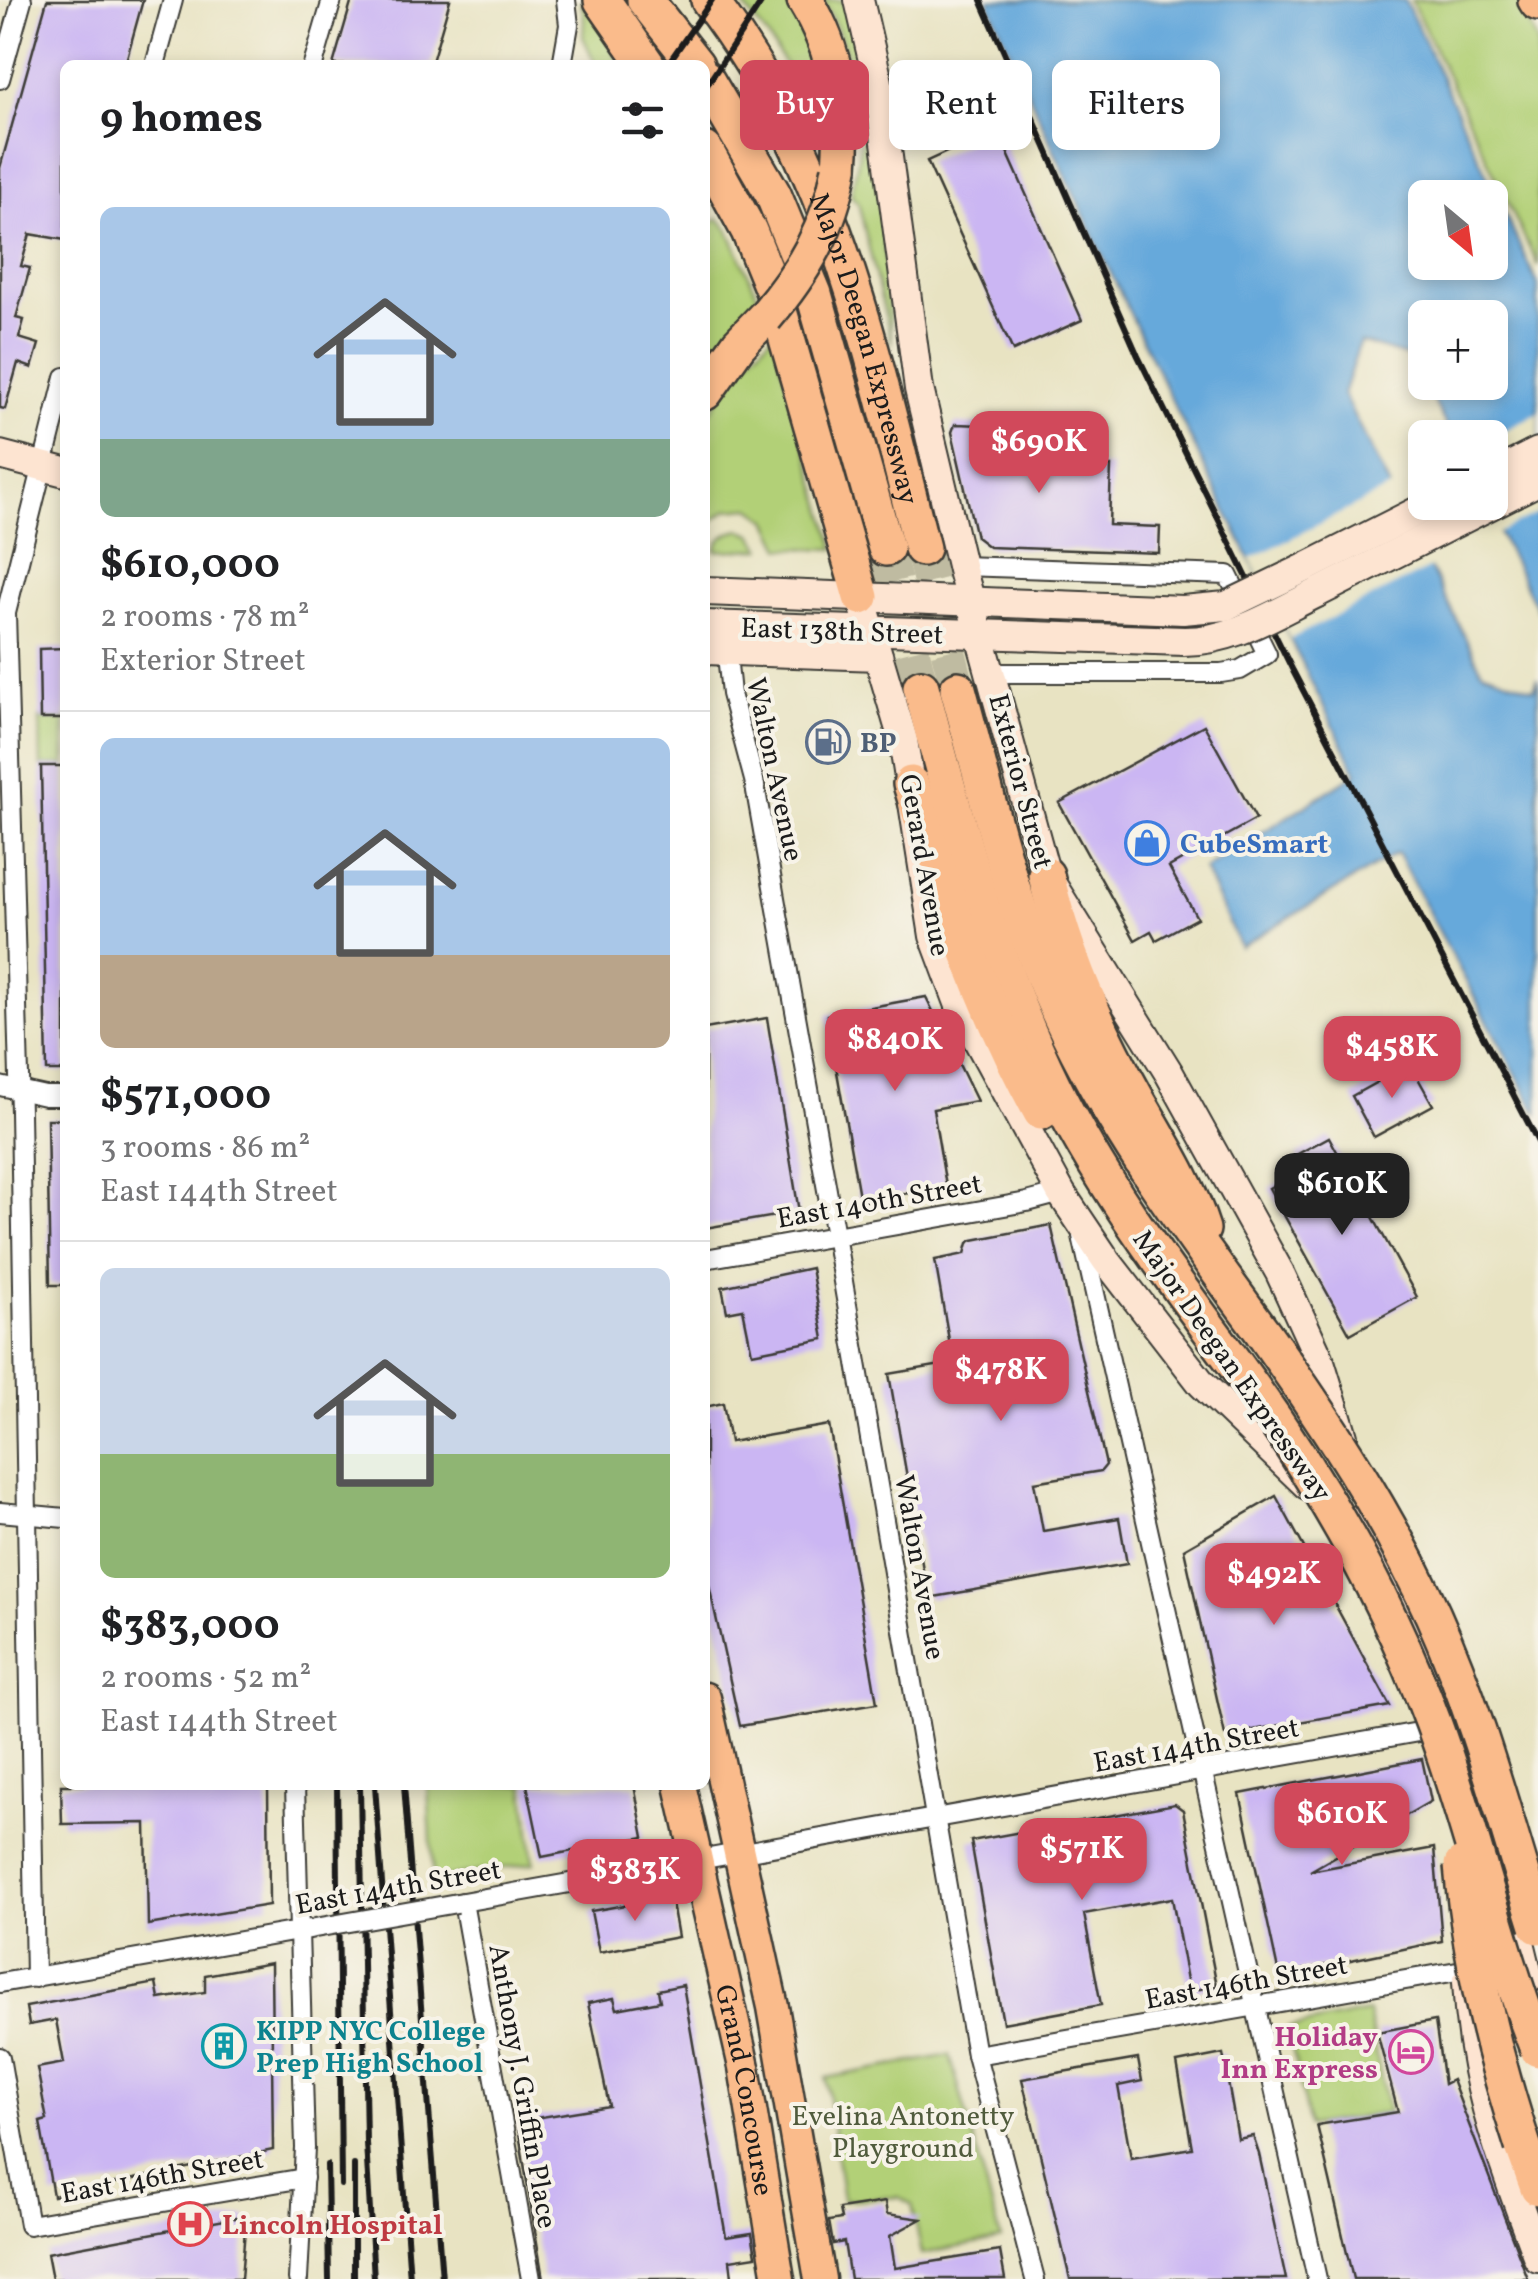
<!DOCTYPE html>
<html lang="en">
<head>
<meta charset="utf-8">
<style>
  body { margin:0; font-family:Vollkorn,serif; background:#f2f2f2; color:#202124; height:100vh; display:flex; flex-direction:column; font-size:38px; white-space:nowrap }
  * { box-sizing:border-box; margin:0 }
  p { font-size:32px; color:#757577 }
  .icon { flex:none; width:55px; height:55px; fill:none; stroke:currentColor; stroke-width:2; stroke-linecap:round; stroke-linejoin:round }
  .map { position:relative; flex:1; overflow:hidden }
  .drawer { position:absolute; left:60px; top:60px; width:650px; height:1730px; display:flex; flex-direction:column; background:#fff; border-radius:15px; box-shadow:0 5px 15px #0003 }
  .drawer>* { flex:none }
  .guide { position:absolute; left:740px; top:60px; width:648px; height:90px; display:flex; gap:20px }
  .needle { width:65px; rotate:151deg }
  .tools { position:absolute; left:1408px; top:180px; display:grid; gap:20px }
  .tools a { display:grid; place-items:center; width:100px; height:100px; border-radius:15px; background:#fff; box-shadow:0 5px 15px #0003; font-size:50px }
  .price { position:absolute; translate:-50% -85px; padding:0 22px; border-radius:20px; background:#d1495b; color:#fff; font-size:32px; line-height:65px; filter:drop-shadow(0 2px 5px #0008) }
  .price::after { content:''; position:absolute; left:50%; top:60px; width:30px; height:22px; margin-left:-15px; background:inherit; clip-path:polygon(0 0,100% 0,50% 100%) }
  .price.current { background:#222; color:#fff }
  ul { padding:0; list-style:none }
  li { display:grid; align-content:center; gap:20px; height:530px; padding:0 40px }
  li+li { border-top:2px solid #e0e0e0 }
  li span { display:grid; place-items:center; height:310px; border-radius:15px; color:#555 }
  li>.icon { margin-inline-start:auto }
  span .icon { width:180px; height:180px; fill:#fffc; stroke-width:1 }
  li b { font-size:42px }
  h2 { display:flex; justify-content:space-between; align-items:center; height:120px; padding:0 40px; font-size:42px }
  .chip { padding:0 35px; border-radius:15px; background:#fff; box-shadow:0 5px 15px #0003; font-size:35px; line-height:90px }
  .chip.current { background:#d1495b; color:#fff }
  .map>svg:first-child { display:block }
</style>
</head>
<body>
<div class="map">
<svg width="1538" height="2279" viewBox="0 0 1538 2279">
  <rect width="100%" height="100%" fill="#f7f3e8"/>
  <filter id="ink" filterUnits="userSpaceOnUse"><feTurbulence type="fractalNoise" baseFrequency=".01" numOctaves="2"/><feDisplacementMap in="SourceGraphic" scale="20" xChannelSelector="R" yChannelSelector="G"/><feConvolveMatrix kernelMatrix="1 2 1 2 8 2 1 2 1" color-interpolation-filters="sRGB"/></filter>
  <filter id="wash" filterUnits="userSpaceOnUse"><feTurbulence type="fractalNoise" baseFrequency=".0048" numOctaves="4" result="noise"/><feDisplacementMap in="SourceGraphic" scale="40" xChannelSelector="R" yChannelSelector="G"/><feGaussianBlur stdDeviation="2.25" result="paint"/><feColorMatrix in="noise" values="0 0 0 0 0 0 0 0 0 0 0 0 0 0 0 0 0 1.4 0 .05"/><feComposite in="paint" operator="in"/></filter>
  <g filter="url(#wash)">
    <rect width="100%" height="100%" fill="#e8e3c2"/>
    <g fill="#b2d077" stroke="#67764a" stroke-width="2.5">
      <path d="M580 0 602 27 620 65H596L583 37 584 17Z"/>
      <path d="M739 0H789L822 82 826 148 800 100 799 87 768 37Z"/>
      <path d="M822 0H842L851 19 880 196 892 345 858 202 851 196C854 178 859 160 860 142 864 98 845 36 822 0Z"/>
      <path d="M1411 0H1518L1538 44V266Z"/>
      <path d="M718 218 728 229 759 298 705 366V243L711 223Z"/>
      <path d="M773 334 835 549 782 548 768 520 751 508 727 510 705 526V420L735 374Z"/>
      <path d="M741 530 753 534 762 549 716 551C719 536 727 533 741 530Z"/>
      <path d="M40 719H65V766H41Z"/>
      <path d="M428 1785H524L534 1863 433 1879Z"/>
      <path d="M1368 2012 1388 2113 1309 2126 1288 2028Z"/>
      <path d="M950 2055 1001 2239 922 2254 912 2205 899 2197 843 2200 826 2078Z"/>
    </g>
    <path fill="#66a9db" stroke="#41627c" stroke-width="2.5" fill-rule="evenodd" d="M988 0H1405L1538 285V611L1484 503 1490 502V438L1452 437 1412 358 1360 342 1343 394 1482 671 1534 689 1538 678V1115L1397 853 1240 947 1204 869 1357 773C1229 518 1100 263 988 0ZM1425 198H1490V262H1425ZM1425 318H1490V382H1425Z"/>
    <g fill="#e8e3c2">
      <path d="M1538 413V513L1494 535 1479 502H1490V438Z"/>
      <path d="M1394 486 1434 566 1290 639 1250 559Z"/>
    </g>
    <g id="blocks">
      <g fill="#cbb6f3">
        <path d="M47 0H143L125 65H65V240L30 234 21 266 30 268 16 318 24 320 19 338 39 344 32 368 18 363 5 409 0 408V168Z"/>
        <path d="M352 0H450L431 65H333Z"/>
        <path d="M999 108 1014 142 1005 147 1082 320 1013 351 927 161 973 140 965 123Z"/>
        <path d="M955 424 1043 427 1042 463 1111 466 1109 525 1160 527 1159 553 989 547 976 537 952 432Z"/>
        <path d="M65 648V719H40L39 649Z"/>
        <path d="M1204 725 1256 819 1169 867 1197 918 1156 940 1151 931 1135 940 1059 803Z"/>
        <path d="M41 766H65V1071H47Z"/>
        <path d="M926 997 977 1101 933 1109 946 1186 860 1202 827 1015Z"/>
        <path d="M767 1018 799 1212 705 1228V1029Z"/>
        <path d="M1410 1064 1433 1105 1374 1137 1352 1096Z"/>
        <path d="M47 1119H65V1285H50Z"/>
        <path d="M1329 1137 1417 1297 1350 1334 1269 1188 1303 1169 1296 1155Z"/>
        <path d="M1051 1225 1106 1465 1101 1471 1034 1482 1043 1531 1119 1518 1127 1564 928 1598 889 1374 953 1363 935 1260 965 1254 968 1243 973 1240Z"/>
        <path d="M811 1268 824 1339 752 1353 743 1309 727 1312 722 1287Z"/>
        <path d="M723 1403 730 1442 829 1425 877 1703 740 1726 705 1567V1407Z"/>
        <path d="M1276 1496 1390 1706 1225 1735 1184 1549Z"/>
        <path d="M1422 1759 1431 1801 1310 1871 1434 1848 1442 1941 1279 1975 1240 1794Z"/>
        <path d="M61 1785H268L269 1905 148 1925 146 1823 62 1824Z"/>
        <path d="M527 1785H634L644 1837 542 1857Z"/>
        <path d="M1175 1804 1183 1810 1217 1986 1189 1991 1172 1898 1084 1914 1101 2005 1003 2023 971 1841Z"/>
        <path d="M671 1897 678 1937 599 1952 591 1911Z"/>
        <path d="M271 1963 273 2150 53 2196 40 2122 47 2120 37 2068 64 2063 56 2020 29 2025 26 2007 156 1983 159 1999 205 1992V1975Z"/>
        <path d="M683 1985 726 2237 752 2233 756 2256 730 2260 732 2277 723 2279H543L517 2121 609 2106 588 2003 614 1998 617 2009 660 2001 658 1990Z"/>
        <path d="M1435 2021 1444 2084 1452 2080 1528 2279H1353L1317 2125 1398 2112 1377 2032Z"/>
        <path d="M1223 2054 1238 2139 1253 2136 1259 2154 1286 2279H1070L1022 2079 1138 2059 1142 2081 1118 2086 1131 2158 1192 2148 1177 2063Z"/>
        <path d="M885 2202 887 2214 921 2219 890 2236 895 2268 1000 2251 1005 2279H850L844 2242 833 2244 829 2221 841 2219 839 2209Z"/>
        <path d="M246 2216 241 2279H52L47 2253Z"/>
      </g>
    </g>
  </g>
  <g filter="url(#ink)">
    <use href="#blocks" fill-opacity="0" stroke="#3b3a35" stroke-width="2.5"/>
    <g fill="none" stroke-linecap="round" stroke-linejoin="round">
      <g stroke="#bfbba1" stroke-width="35" stroke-dasharray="35 18" stroke-linecap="butt">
        <path d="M886 548 921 687"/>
        <path d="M922 548 958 689"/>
      </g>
      <g stroke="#3b3a35" stroke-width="22">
        <g id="minor">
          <path d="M155 65 173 0"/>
          <path d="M313 65 332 0"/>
          <path d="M562 65 569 25 566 0"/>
          <path d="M0 79 22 0"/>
          <path d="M961 566 1228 575 1267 654 1240 670 1221 673H992"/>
          <path d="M726 645 731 694 754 780 835 1235 976 2055 1035 2279"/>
          <path d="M0 1086 45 1096H65"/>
          <path d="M1082 1236 1317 2279"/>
          <path d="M705 1259 1027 1202 1061 1193 1064 1199"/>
          <path d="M0 1512 65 1518"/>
          <path d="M295 1785 305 2148 298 2279"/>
          <path d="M463 1902 531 2279"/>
          <path d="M457 1903 1441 1728"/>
          <path d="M35 1978 20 1112 6 613 65 377"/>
          <path d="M0 1983 310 1929"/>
          <path d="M976 2055 1480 1967"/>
          <path d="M0 2057 29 2225 304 2178"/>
        </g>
      </g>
      <g stroke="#3b3a35" stroke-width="32">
        <g id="secondary">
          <path d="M859 0 878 82 919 389 963 574 1046 875 1169 1073 1280 1273 1319 1358 1343 1436"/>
          <path d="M0 455 65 472"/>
          <path d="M1490 476 1538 452"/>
          <path d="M1305 568 1436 502"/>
          <path d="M705 591 1183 610"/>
          <path d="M1317 593 1538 481"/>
          <path d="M861 597 903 740 934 936 962 1011 1061 1193 1106 1260 1202 1384 1307 1485"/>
          <path d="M705 625 1184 641"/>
          <path d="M705 650 878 656"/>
          <path d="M1367 1510C1387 1573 1421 1631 1444 1693 1479 1785 1506 1883 1529 1979"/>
          <path d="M1467 1982C1472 2088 1502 2160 1538 2258"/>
        </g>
      </g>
      <g stroke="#3b3a35" stroke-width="35">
        <g id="primary">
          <path d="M705 1698 773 2007 820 2279"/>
          <path id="s1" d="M680 1785 744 2067 779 2279"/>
        </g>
      </g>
      <g stroke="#3b3a35" stroke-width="40">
        <g id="motorway">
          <path d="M602 0 647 65"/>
          <path d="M645 0 696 65"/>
          <path id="s2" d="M709 0C836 166 871 350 922 548"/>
          <path d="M805 0C837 52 845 108 840 168"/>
          <path d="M1536 0 1538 3"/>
          <path d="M705 78 773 194 814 294 886 548"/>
          <path d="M705 150 749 231 773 290 861 597"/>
          <path d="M705 392 739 344 765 317"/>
          <path d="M921 687C957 822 990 957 1052 1084 1101 1185 1169 1274 1235 1364"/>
          <path d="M958 689C988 798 1012 911 1060 1015 1113 1130 1189 1231 1264 1334"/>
          <path d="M911 784C946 898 983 1007 1041 1112"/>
          <path d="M1046 875C1064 954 1096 1027 1136 1098 1160 1141 1187 1182 1202 1229"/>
          <path d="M1523 2146 1538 2188"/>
        </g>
      </g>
      <use href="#minor" stroke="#fff" stroke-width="18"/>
      <use href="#secondary" stroke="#fde4d1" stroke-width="28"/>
      <use href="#primary" stroke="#fabb8b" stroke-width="30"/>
      <use href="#motorway" stroke="#fabb8b" stroke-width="35"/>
      <g stroke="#1c1c1c" stroke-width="6">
        <path d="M981 0 1138 356 1293 671 1538 1142"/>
        <path d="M667 65 712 0"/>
        <path d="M705 88 763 0"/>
        <path d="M337 1785 341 2185"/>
        <path d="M360 1785 366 2143 374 2279"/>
        <path d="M375 1785 410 2279"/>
        <path d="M404 1785 442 2279"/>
        <path d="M327 2165 329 2279"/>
        <path d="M354 2165V2279"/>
      </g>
      <g stroke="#3b3a35" stroke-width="22" stroke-linecap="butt">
        <path id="minor-bridge" d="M315 1928 457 1903"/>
      </g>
      <g stroke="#3b3a35" stroke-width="32" stroke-linecap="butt">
        <g id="secondary-bridge">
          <path d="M1183 610 1226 606 1305 568"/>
          <path d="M1184 641C1233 641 1274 614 1317 593"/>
        </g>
      </g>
      <g stroke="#3b3a35" stroke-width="40" stroke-linecap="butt">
        <g id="motorway-bridge">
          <path d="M765 317C804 271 830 227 840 168"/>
          <path d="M1264 1334C1328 1424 1387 1514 1433 1615 1478 1715 1505 1821 1538 1926"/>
          <path d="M1235 1364C1317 1475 1385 1592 1433 1722 1473 1830 1496 1942 1538 2049"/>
          <path d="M1462 1865C1470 1961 1493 2054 1523 2146"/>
        </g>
      </g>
      <use href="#minor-bridge" stroke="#fff" stroke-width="18"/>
      <use href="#secondary-bridge" stroke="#fde4d1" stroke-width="28"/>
      <use href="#motorway-bridge" stroke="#fabb8b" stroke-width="35"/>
    </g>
  </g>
  <defs>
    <g id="fuel-ring" transform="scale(2.25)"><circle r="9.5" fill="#f7f3e8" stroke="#5c6f8a" stroke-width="1.5"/><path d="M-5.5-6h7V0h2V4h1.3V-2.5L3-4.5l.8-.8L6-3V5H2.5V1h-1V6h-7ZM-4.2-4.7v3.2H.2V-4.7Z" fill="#5c6f8a"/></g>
    <g id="shop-ring" transform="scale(2.25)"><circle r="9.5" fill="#f7f3e8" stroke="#3f7fe0" stroke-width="1.5"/><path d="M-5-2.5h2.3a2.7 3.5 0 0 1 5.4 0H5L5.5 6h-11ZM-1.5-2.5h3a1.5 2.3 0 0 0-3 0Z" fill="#3f7fe0"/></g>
    <g id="building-ring" transform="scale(2.25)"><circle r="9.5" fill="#f7f3e8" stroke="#0f9aa8" stroke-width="1.5"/><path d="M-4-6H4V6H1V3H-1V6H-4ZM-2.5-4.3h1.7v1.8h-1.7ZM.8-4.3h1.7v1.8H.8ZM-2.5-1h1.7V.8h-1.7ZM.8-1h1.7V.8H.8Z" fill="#0f9aa8"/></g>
    <g id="hotel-ring" transform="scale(2.25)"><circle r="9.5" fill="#f7f3e8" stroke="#d1479c" stroke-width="1.5"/><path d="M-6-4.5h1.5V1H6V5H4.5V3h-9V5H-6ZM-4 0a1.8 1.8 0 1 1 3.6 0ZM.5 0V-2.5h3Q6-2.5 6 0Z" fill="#d1479c"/></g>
    <g id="hospital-ring" transform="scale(2.25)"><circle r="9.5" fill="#f7f3e8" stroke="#e0444e" stroke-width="1.5"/><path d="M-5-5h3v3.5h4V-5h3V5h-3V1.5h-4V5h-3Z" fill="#e0444e"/></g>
  </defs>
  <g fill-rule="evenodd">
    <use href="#fuel-ring" x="828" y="742"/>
    <use href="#shop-ring" x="1147" y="843"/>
    <use href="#building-ring" x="224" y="2046"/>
    <use href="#hotel-ring" x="1411" y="2052"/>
    <use href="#hospital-ring" x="190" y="2224"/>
  </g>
  <g text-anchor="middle" stroke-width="8" stroke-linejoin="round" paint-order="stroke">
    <g font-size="28" fill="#1c1c1c" stroke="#f7f3e8">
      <text dy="10" stroke="none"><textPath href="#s2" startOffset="385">Major Deegan Expressway</textPath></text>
      <text transform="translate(842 630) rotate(2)" y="10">East 138th Street</text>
      <text transform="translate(776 769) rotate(78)" y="10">Walton Avenue</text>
      <text transform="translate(1022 781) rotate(75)" y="10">Exterior Street</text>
      <text transform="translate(926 865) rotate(80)" y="10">Gerard Avenue</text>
      <text transform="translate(879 1200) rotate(-10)" y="10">East 140th Street</text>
      <text transform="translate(1233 1365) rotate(55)" y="10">Major Deegan Expressway</text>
      <text transform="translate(921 1567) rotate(80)" y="10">Walton Avenue</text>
      <text transform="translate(1196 1744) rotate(-10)" y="10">East 144th Street</text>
      <text transform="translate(398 1886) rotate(-10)" y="10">East 144th Street</text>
      <text transform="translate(1246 1981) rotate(-10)" y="10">East 146th Street</text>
      <text transform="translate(524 2086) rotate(80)" y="10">Anthony J. Griffin Place</text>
      <text dy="10" stroke="none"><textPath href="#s1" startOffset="312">Grand Concourse</textPath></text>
      <text transform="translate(162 2175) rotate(-10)" y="10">East 146th Street</text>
    </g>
    <g font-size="28" font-weight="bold" fill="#4e5e75" stroke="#f7f3e8" text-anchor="start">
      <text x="860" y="752">BP</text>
    </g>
    <g font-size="28" font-weight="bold" fill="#366cbe" stroke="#f7f3e8" text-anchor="start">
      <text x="1180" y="853">CubeSmart</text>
    </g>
    <g font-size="28" font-weight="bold" fill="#0d838f" stroke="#f7f3e8" text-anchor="start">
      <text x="256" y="2040">KIPP NYC College<tspan x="256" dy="32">Prep High School</tspan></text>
    </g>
    <g font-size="28" font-weight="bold" fill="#b23c85" stroke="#f7f3e8" text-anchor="end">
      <text x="1378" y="2046">Holiday<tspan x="1378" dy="32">Inn Express</tspan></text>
    </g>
    <g font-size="28" fill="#505b3c" stroke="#f7f3e8">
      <text x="903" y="2125">Evelina Antonetty<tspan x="903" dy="32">Playground</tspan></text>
    </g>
    <g font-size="28" font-weight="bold" fill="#be3a42" stroke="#f7f3e8" text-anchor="start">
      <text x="222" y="2234">Lincoln Hospital</text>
    </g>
  </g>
</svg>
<div class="tools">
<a><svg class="needle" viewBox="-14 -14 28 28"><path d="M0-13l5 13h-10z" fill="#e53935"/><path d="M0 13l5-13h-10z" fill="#757577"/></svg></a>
<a>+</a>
<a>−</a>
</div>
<b class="price" style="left:1039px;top:496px">$690K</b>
<b class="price" style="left:895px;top:1094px">$840K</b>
<b class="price" style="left:1392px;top:1101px">$458K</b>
<b class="price current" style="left:1342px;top:1238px">$610K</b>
<b class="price" style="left:1001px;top:1424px">$478K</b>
<b class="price" style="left:1274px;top:1628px">$492K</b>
<b class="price" style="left:1342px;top:1868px">$610K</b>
<b class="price" style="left:1082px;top:1903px">$571K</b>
<b class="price" style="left:635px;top:1924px">$383K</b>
<div class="guide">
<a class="chip current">Buy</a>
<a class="chip">Rent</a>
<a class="chip">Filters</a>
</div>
<section class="drawer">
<h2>9 homes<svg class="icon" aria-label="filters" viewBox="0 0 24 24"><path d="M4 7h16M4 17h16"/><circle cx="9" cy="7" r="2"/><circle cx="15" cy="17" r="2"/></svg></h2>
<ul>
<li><span style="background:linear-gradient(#a9c7e8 75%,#7fa58c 0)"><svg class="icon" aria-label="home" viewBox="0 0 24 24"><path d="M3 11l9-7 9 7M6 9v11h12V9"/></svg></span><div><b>$610,000</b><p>2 rooms · 78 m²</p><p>Exterior Street</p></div></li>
<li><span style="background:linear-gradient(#a9c7e8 70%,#b9a48a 0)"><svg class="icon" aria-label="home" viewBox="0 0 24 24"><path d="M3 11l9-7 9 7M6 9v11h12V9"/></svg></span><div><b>$571,000</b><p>3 rooms · 86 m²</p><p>East 144th Street</p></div></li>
<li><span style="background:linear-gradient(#c9d6e8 60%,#8fb573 0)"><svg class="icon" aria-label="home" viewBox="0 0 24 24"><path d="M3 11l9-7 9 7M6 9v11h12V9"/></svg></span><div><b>$383,000</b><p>2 rooms · 52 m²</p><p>East 144th Street</p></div></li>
</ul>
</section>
</div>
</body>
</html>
